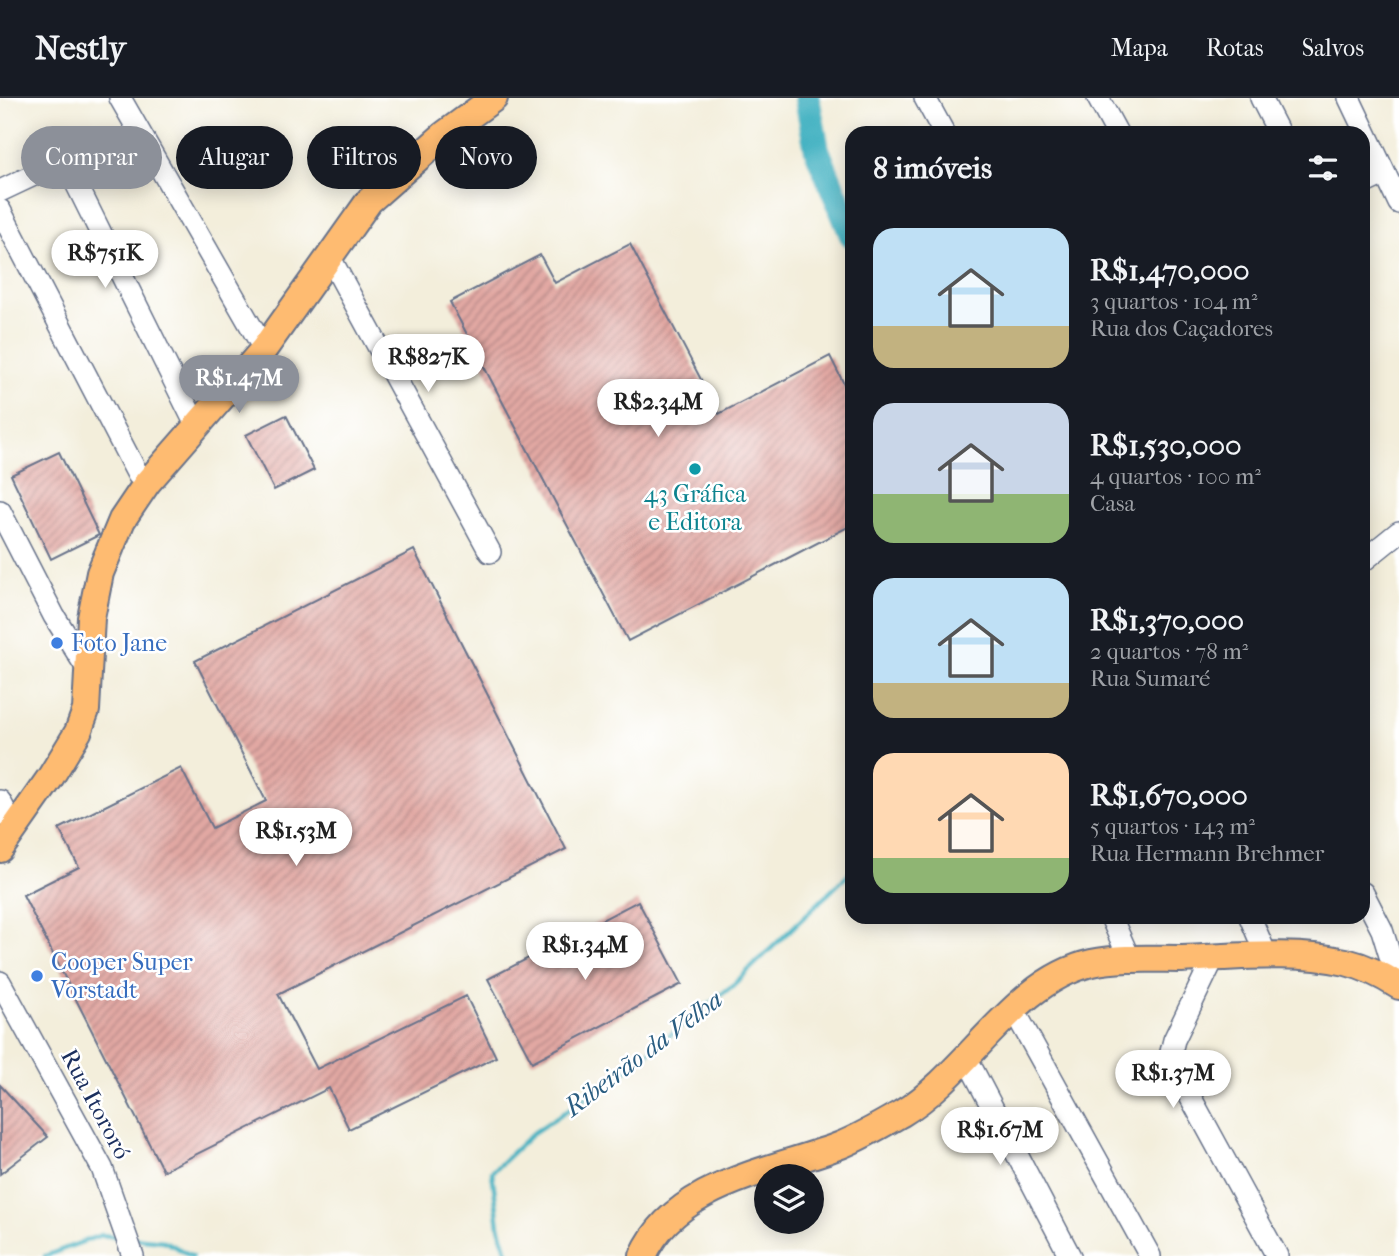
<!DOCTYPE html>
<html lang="pt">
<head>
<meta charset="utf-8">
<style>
  body { margin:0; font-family:"IM FELL French Canon",serif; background:#242831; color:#f1f3f6; height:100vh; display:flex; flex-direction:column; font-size:26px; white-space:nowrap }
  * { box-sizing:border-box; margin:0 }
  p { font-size:23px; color:#9ea1a6 }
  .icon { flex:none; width:38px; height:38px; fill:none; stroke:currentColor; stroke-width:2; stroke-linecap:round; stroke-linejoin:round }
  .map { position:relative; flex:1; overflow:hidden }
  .drawer { position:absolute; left:845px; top:28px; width:525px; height:798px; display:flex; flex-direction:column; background:#171b24; border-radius:21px; box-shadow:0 4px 18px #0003 }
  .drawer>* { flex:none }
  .guide { position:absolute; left:21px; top:28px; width:665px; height:63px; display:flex; gap:14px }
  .fabs { position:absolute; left:754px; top:1066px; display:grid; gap:14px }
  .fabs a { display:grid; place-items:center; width:70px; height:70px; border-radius:50%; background:#171b24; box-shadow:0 4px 18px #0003; font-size:35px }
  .price { position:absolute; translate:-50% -60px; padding:0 16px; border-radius:24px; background:#fff; color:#222; font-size:23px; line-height:46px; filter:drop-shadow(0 2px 4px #0008) }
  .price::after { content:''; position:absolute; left:50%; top:42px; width:21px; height:16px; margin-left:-10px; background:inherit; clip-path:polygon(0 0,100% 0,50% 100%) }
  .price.current { background:#8c9099; color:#fff }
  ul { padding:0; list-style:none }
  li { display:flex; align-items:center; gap:21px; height:175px; padding:0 28px }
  li span { display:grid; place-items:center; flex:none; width:196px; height:140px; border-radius:21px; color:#555 }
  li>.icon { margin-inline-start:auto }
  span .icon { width:84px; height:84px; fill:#fffc; stroke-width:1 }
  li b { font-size:30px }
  h2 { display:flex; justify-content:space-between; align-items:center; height:84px; padding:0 28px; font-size:30px }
  .tag { padding:0 24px; border-radius:32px; background:#171b24; box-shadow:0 4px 18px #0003; font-size:24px; line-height:63px }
  .tag.current { background:#8c9099; color:#fff }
  header { display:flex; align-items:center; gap:42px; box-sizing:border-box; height:98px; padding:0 35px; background:#171b24; border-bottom:2px solid #363941 }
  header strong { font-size:33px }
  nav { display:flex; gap:38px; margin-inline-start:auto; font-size:24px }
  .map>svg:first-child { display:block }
</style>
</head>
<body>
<header>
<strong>Nestly</strong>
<nav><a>Mapa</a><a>Rotas</a><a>Salvos</a></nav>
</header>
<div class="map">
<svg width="1399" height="1158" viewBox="0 0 1399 1158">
  <defs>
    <pattern id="building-hatch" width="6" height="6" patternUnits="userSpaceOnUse" patternTransform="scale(1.75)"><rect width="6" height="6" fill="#e2a8a3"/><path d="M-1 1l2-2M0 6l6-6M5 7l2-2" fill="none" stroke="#b68988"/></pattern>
  </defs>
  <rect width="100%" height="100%" fill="#fff"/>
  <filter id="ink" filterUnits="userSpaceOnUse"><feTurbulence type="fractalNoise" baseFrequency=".0143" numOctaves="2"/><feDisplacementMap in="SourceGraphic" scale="14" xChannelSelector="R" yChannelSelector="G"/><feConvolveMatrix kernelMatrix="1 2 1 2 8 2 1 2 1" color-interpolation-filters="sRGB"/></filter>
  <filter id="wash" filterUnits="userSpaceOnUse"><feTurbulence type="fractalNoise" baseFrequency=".00686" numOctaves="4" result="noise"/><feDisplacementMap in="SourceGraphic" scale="28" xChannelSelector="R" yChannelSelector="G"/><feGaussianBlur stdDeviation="1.57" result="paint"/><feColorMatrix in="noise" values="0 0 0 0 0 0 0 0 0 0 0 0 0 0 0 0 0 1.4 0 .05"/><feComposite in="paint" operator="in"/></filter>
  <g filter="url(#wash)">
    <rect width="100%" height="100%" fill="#f3eedb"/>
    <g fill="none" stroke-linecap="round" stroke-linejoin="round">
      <g stroke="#45b2c2" stroke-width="4.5">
        <path d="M133 1140 164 1143 192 1158"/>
        <path d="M45 1158 101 1137 118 1139"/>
        <path d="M508 1158 499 1128 492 1074 533 1035 620 977 732 888 852 773"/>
      </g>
      <path stroke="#45b2c2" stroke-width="26" d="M807 0 817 52 852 137"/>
    </g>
    <g id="blocks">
      <g fill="url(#building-hatch)">
        <path d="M630 146 719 316 830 258 852 302V427L628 543 450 204 540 157 555 185Z"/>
        <path d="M286 317 314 372 274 392 246 337Z"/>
        <path d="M59 354 99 437 51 461 11 377Z"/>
        <path d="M414 452 566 751 278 896 317 971 466 898 496 959 349 1031 329 990 163 1073 23 797 79 769 59 731 181 670 212 730 266 703 195 563Z"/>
        <path d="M638 803 682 886 532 964 488 881Z"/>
        <path d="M0 987 48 1039 0 1076Z"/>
      </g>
    </g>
  </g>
  <g filter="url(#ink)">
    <use href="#blocks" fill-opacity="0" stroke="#67728a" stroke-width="2"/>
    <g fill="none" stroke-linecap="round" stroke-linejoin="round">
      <g stroke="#67728a" stroke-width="24">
        <g id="minor">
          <path d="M120 0 264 251"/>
          <path d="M925 0 944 35"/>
          <path d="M1098 0 1117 35"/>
          <path d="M1261 0 1279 35"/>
          <path d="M1349 0 1399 105"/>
          <path d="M1363 86 1384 76"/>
          <path d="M0 93 53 68 69 71 197 329"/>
          <path d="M0 112 138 377 147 385"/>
          <path d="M329 158 490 454"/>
          <path d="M0 413 54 518 90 575"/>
          <path d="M1363 463 1399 434"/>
          <path d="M0 703 14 730"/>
          <path d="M1363 795 1382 832 1399 887"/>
          <path d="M1111 819 1130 862"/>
          <path d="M1250 819 1267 859"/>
          <path d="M1214 859 1174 942 1171 954 1174 969 1277 1158"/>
          <path d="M0 884 102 1070 133 1158"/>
          <path d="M1014 912 1150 1158"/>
          <path d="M967 961 1070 1158"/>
        </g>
      </g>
      <g stroke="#67728a" stroke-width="30">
        <g id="major">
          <path d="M0 751 50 680 78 634 86 612 91 520 100 475 122 422 147 385 264 251 369 103 445 36 494 0"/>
          <path d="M643 1158C675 1085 774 1073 841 1047 861 1039 883 1026 902 1015 969 975 1013 883 1092 865 1120 859 1153 861 1182 861 1235 859 1294 852 1346 864 1366 869 1382 877 1399 888"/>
        </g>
      </g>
      <use href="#minor" stroke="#fff" stroke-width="21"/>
      <use href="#major" stroke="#febb71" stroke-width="26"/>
    </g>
  </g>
  <circle fill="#0f9aa8" stroke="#fff" stroke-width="2.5" cx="695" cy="371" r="7"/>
  <g fill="#3f7fe0" stroke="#fff" stroke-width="2.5">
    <circle cx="57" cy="545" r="7"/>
    <circle cx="37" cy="878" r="7"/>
  </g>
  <g text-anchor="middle" stroke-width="5" stroke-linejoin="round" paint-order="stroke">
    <g font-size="24" fill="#0d838f" stroke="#fff">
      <text x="695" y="404">43 Gráfica<tspan x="695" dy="28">e Editora</tspan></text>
    </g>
    <g font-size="24" fill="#366cbe" stroke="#fff" text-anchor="start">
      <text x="71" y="553">Foto Jane</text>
      <text x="51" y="872">Cooper Super<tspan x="51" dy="28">Vorstadt</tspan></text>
    </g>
    <g font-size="24" fill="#1b2f5e" stroke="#fff">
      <text transform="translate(96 1006) rotate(62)" y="8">Rua Itororó</text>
    </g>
    <g font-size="26" font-style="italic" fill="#2a5d81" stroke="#fff">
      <text transform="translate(643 955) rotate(-37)" y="9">Ribeirão da Velha</text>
    </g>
  </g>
</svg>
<div class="fabs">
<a><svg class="icon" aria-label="layers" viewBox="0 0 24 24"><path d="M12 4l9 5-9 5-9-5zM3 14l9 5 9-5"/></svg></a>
</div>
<b class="price" style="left:105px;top:192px">R$751K</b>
<b class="price" style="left:428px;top:296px">R$827K</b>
<b class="price current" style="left:239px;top:317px">R$1.47M</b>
<b class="price" style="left:658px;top:341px">R$2.34M</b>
<b class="price" style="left:296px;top:770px">R$1.53M</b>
<b class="price" style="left:585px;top:884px">R$1.34M</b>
<b class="price" style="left:1173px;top:1012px">R$1.37M</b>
<b class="price" style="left:1000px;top:1069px">R$1.67M</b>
<div class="guide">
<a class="tag current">Comprar</a>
<a class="tag">Alugar</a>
<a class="tag">Filtros</a>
<a class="tag">Novo</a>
</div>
<section class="drawer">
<h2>8 imóveis<svg class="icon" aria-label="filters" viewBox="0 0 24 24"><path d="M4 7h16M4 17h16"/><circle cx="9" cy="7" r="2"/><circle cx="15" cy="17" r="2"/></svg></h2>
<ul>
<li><span style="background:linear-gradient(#bfe0f5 70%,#c2b280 0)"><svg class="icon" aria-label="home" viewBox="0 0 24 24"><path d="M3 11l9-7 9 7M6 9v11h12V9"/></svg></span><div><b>R$1,470,000</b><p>3 quartos · 104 m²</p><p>Rua dos Caçadores</p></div></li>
<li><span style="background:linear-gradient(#c9d6e8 65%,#8fb573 0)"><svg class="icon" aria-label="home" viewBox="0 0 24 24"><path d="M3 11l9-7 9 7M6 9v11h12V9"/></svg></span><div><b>R$1,530,000</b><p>4 quartos · 100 m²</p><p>Casa</p></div></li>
<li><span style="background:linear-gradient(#bfe0f5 75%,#c2b280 0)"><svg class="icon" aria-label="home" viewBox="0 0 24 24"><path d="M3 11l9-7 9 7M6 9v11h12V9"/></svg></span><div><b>R$1,370,000</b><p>2 quartos · 78 m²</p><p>Rua Sumaré</p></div></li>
<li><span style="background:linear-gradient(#ffd9b3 75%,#8fb573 0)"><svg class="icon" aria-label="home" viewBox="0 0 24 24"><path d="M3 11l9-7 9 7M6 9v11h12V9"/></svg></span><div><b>R$1,670,000</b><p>5 quartos · 143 m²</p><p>Rua Hermann Brehmer</p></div></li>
</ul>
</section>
</div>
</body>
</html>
